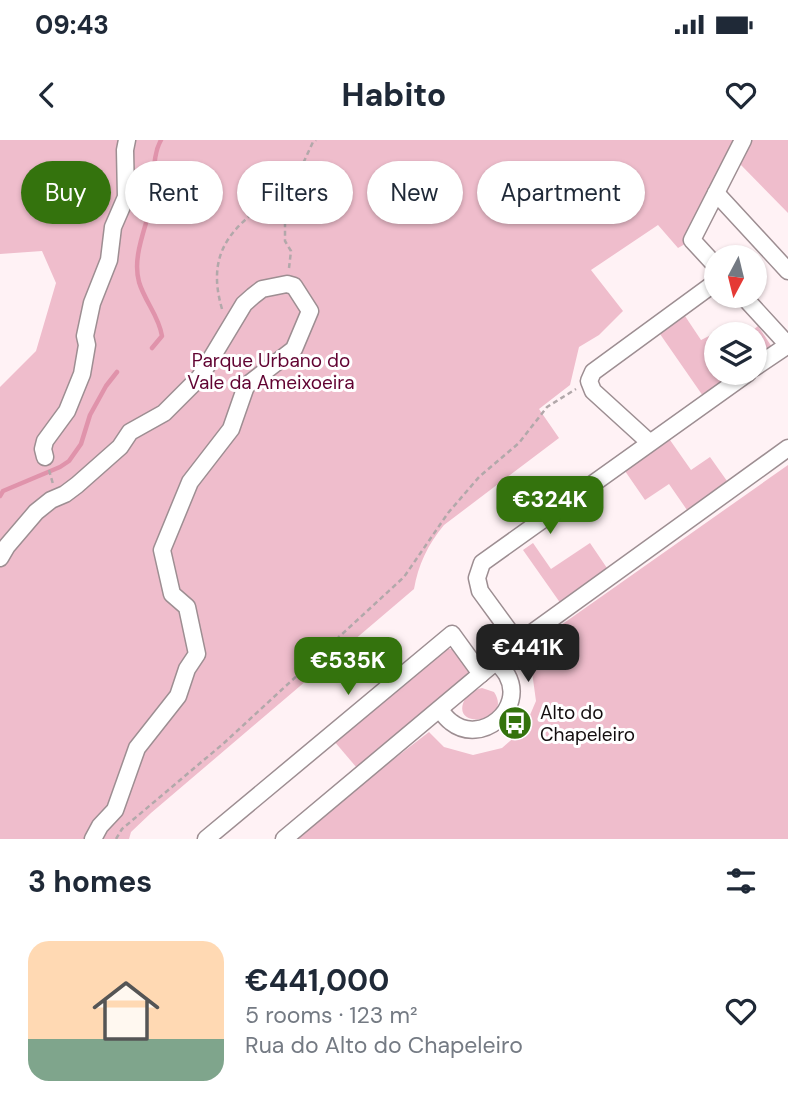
<!DOCTYPE html>
<html lang="en">
<head>
<meta charset="utf-8">
<style>
  body { margin:0; font-family:"DM Sans",sans-serif; background:#f2f2f3; color:#1f2937; height:100vh; display:flex; flex-direction:column; font-size:26px; white-space:nowrap }
  * { box-sizing:border-box; margin:0 }
  p { font-size:23px; color:#747a83 }
  .icon { flex:none; width:38px; height:38px; fill:none; stroke:currentColor; stroke-width:2; stroke-linecap:round; stroke-linejoin:round }
  .map { position:relative; height:699px; overflow:hidden }
  .details { display:flex; flex-direction:column; background:#fff; flex:1 }
  .details>* { flex:none }
  .hud { position:absolute; left:21px; top:21px; width:747px; height:63px; display:flex; gap:14px }
  .needle { width:46px; rotate:187deg }
  .buttons { position:absolute; left:704px; top:105px; display:grid; gap:14px }
  .buttons a { display:grid; place-items:center; width:63px; height:63px; border-radius:50%; background:#fff; box-shadow:0 2px 5px #0004; font-size:35px }
  .price { position:absolute; translate:-50% -60px; padding:0 16px; border-radius:14px; background:#34730d; color:#fff; font-size:23px; line-height:46px; filter:drop-shadow(0 2px 4px #0008) }
  .price::after { content:''; position:absolute; left:50%; top:42px; width:21px; height:16px; margin-left:-10px; background:inherit; clip-path:polygon(0 0,100% 0,50% 100%) }
  .price.on { background:#222; color:#fff }
  ul { padding:0; list-style:none }
  li { display:flex; align-items:center; gap:21px; height:175px; padding:0 28px }
  li+li { border-top:2px solid #e0e1e3 }
  li span { display:grid; place-items:center; flex:none; width:196px; height:140px; border-radius:21px; color:#555 }
  li>.icon { margin-inline-start:auto }
  span .icon { width:84px; height:84px; fill:#fffc; stroke-width:1 }
  li b { font-size:30px }
  h2 { display:flex; justify-content:space-between; align-items:center; height:84px; padding:0 28px; font-size:30px }
  .tag { padding:0 24px; border-radius:32px; background:#fff; box-shadow:0 2px 5px #0004; font-size:24px; line-height:63px }
  .tag.on { background:#34730d; color:#fff }
  .status { display:flex; justify-content:space-between; align-items:center; height:49px; padding:0 35px; background:#fff; direction:ltr }
  .status svg { height:19px; fill:currentColor }
  header { display:flex; justify-content:space-between; align-items:center; height:91px; padding:0 28px; background:#fff; font-size:32px; font-weight:800 }
  .map>svg:first-child { display:block }
</style>
</head>
<body>
<div class="status"><b>09:43</b><svg viewBox="0 0 49 12"><path d="M0 12V9h3v3zM5 12V6h3v6zM10 12V3h3v9zM15 12V0h3v12zM26 1h20v11H26zM47 4h2v5h-2z"/></svg></div>
<header><svg class="icon" aria-label="back" viewBox="0 0 24 24"><path d="M15 5l-7 7 7 7"/></svg>Habito<svg class="icon" aria-label="heart" viewBox="0 0 24 24"><path d="M12 20l-8-8c-3-5 5-10 8-4 3-6 11-1 8 4z"/></svg></header>
<div class="map">
<svg width="788" height="699" viewBox="0 0 788 699">
  <rect width="100%" height="100%" fill="#fff2f5"/>
  <g fill="#efbdcc">
    <path d="M0 0H743L692 100 678 108 658 85 591 130 623 171 599 195 579 207 570 245 539 269 559 298 444 385C428 404 418 425 414 449L151 673 131 692 129 699H0V247L36 211 56 143 42 111 0 114Z"/>
    <path d="M751 0H788V73L739 23Z"/>
    <path d="M685 176 701 200 715 193 716 194V233H736L703 256 660 194Z"/>
    <path d="M758 186 772 207 754 220V194H748Z"/>
    <path d="M670 300 691 330 710 317 727 341 687 370 669 344 645 360 625 331Z"/>
    <path d="M788 325V699H297L364 642 429 592 444 607 473 615 502 608 524 589 536 561 532 532 520 514Z"/>
    <path d="M533 403 551 429 590 403 609 431 561 464 523 410Z"/>
    <path d="M442 509H453L471 531 357 628 334 601Z"/>
    <path d="M482 548 494 552C514 582 451 591 464 561 467 553 474 550 482 548Z"/>
  </g>
  <g fill="none" stroke-linecap="round" stroke-linejoin="round">
    <g stroke="#e093ab" stroke-width="4.5">
      <path d="M152 208 162 196C159 176 145 162 139 142 131 113 150 81 153 53 155 35 152 16 161 0"/>
      <path d="M0 356 3 351 60 327 69 321 81 304 90 275 106 246 117 232"/>
    </g>
    <g stroke="#9d8e92" stroke-width="19">
      <g id="street">
        <path d="M716 53 788 131"/>
        <path d="M716 126 692 100 743 0"/>
        <path d="M743 156 788 205"/>
        <path d="M754 228 788 205"/>
        <path d="M649 302 593 251 589 241 593 232 716 142"/>
        <path d="M45 317 43 309 45 301 67 271 82 234 87 205 85 196 92 163 109 120 113 87 126 57 125 10 127 0"/>
        <path d="M0 418 7 406 36 372 51 360 65 354 77 345 120 307 130 292 164 273 200 237 244 164 253 156 262 149 287 144 294 146 310 171 294 209 246 246 231 289 190 342 162 410 172 454 187 467 197 514 187 529 178 556 137 608 115 670 100 686 93 699"/>
        <path d="M518 503 480 451 477 438 482 423 748 233"/>
        <path d="M440 570C443 574 447 579 451 582 481 606 526 569 507 535 504 530 500 526 497 522"/>
        <path d="M206 699 452 494 481 534"/>
        <path d="M284 699 518 503 788 308"/>
      </g>
    </g>
    <g stroke="#b2a8aa" stroke-width="2.5" stroke-dasharray="5 3.5" stroke-linecap="butt">
      <path d="M289 128 291 111 285 101V80L293 45 313 2 316 0"/>
      <path d="M222 169C202 101 245 78 293 45"/>
      <path d="M49 330 53 344"/>
      <path d="M116 699 122 689 224 603 404 437 448 373 479 337 519 303 547 267 576 249"/>
    </g>
    <use href="#street" stroke="#fff" stroke-width="16"/>
  </g>
  <defs>
    <g id="bus-disc" transform="scale(1.75)"><circle r="9.5" fill="#34730d" stroke="#fff"/><path d="M-5-6H5V4H4V6H2V4H-2V6H-4V4H-5ZM-3.5-4V0h7V-4ZM-3.5 1.2v1.5H-2V1.2ZM2 1.2v1.5H3.5V1.2Z" fill="#fff"/></g>
  </defs>
  <g fill-rule="evenodd">
    <use href="#bus-disc" x="515" y="583"/>
  </g>
  <g text-anchor="middle" stroke-width="6" stroke-linejoin="round" paint-order="stroke">
    <g font-size="19" fill="#610332" stroke="#fff">
      <text x="271" y="227">Parque Urbano do<tspan x="271" dy="22">Vale da Ameixoeira</tspan></text>
    </g>
    <g font-size="19" fill="#130e0f" stroke="#fff" text-anchor="start">
      <text x="540" y="579">Alto do<tspan x="540" dy="22">Chapeleiro</tspan></text>
    </g>
  </g>
</svg>
<div class="buttons">
<a><svg class="needle" viewBox="-14 -14 28 28"><path d="M0-13l5 13h-10z" fill="#e53935"/><path d="M0 13l5-13h-10z" fill="#747a83"/></svg></a>
<a><svg class="icon" aria-label="layers" viewBox="0 0 24 24"><path d="M12 4l9 5-9 5-9-5zM3 14l9 5 9-5"/></svg></a>
</div>
<b class="price" style="left:550px;top:396px">€324K</b>
<b class="price on" style="left:528px;top:544px">€441K</b>
<b class="price" style="left:348px;top:557px">€535K</b>
<div class="hud">
<a class="tag on">Buy</a>
<a class="tag">Rent</a>
<a class="tag">Filters</a>
<a class="tag">New</a>
<a class="tag">Apartment</a>
</div>
</div>
<section class="details">
<h2>3 homes<svg class="icon" aria-label="filters" viewBox="0 0 24 24"><path d="M4 7h16M4 17h16"/><circle cx="9" cy="7" r="2"/><circle cx="15" cy="17" r="2"/></svg></h2>
<ul>
<li><span style="background:linear-gradient(#ffd9b3 70%,#7fa58c 0)"><svg class="icon" aria-label="home" viewBox="0 0 24 24"><path d="M3 11l9-7 9 7M6 9v11h12V9"/></svg></span><div><b>€441,000</b><p>5 rooms · 123 m²</p><p>Rua do Alto do Chapeleiro</p></div><svg class="icon" aria-label="heart" viewBox="0 0 24 24"><path d="M12 20l-8-8c-3-5 5-10 8-4 3-6 11-1 8 4z"/></svg></li>
</ul>
</section>
</body>
</html>
